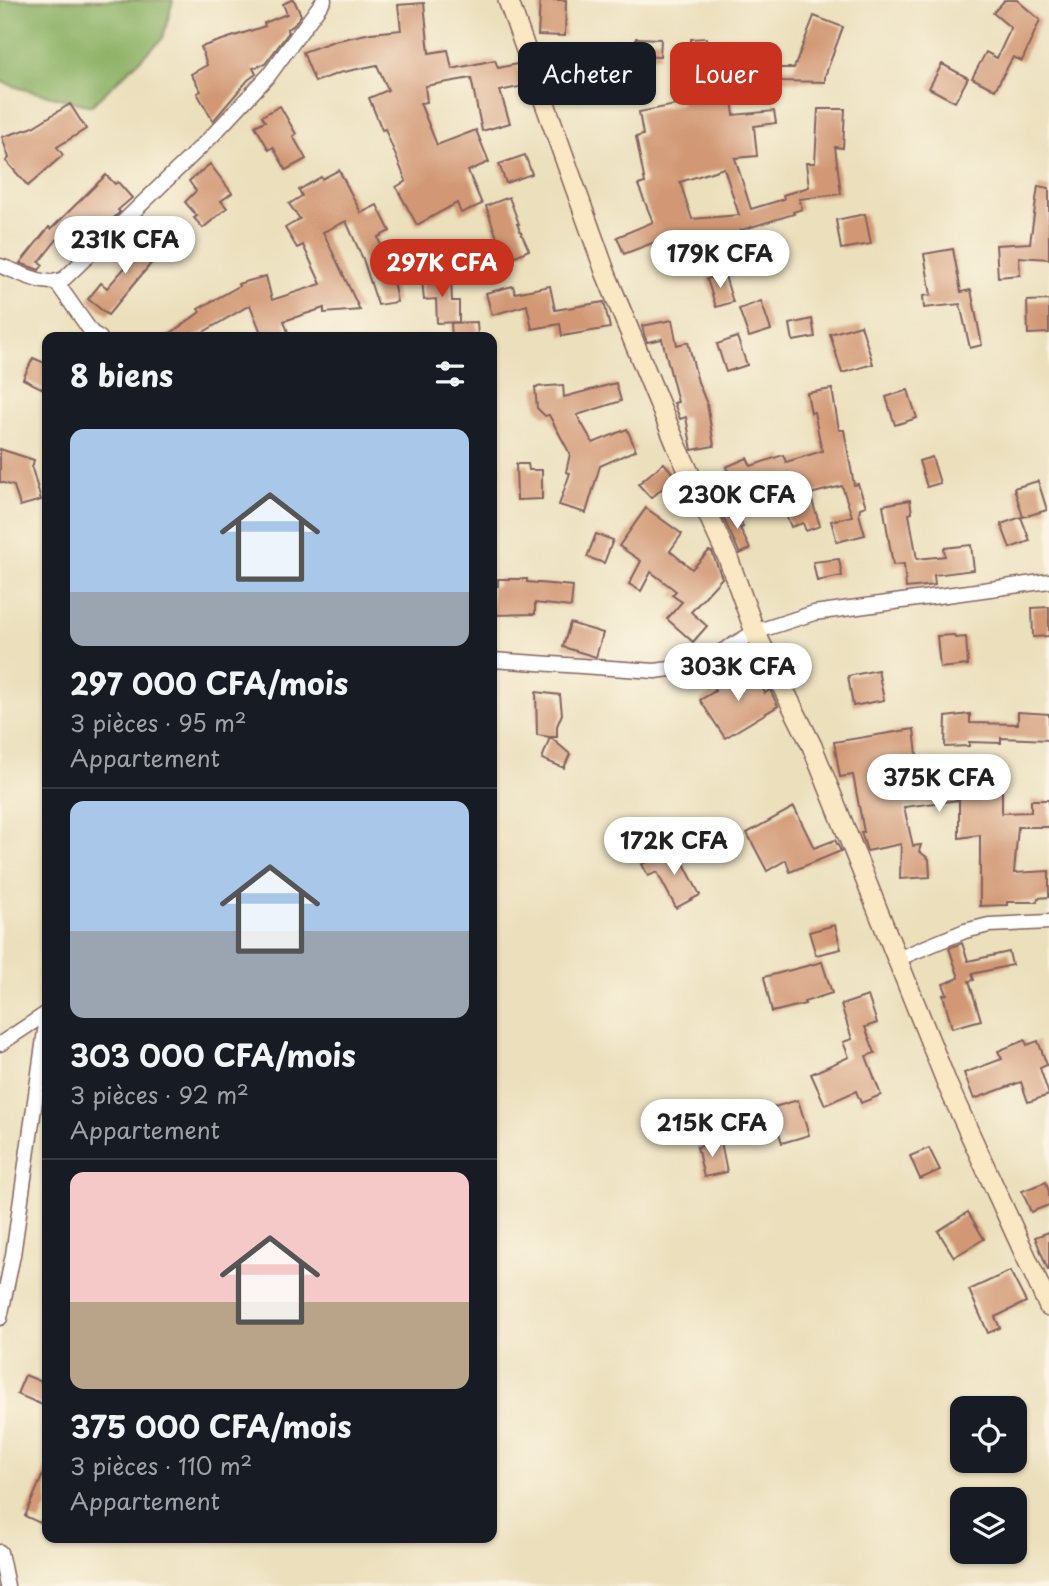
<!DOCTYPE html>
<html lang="fr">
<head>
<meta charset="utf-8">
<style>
  body { margin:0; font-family:"Playpen Sans",sans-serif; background:#20242c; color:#f1f3f6; height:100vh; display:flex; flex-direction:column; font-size:26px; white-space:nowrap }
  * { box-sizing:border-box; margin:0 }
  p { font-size:23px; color:#9ea1a6 }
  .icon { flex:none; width:38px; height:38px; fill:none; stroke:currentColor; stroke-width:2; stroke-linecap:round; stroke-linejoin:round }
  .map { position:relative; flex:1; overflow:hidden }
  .details { position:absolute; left:42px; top:332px; width:455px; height:1211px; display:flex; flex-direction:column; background:#171b24; border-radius:14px; box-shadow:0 2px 5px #0004 }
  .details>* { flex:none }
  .top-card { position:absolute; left:518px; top:42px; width:425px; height:63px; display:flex; gap:14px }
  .tools { position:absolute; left:950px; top:1396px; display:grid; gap:14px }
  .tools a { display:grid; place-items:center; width:77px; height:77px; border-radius:14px; background:#171b24; box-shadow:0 2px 5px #0004; font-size:35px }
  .price { position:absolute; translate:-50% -60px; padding:0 16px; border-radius:24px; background:#fff; color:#222; font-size:23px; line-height:46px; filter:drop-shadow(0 2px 4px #0008) }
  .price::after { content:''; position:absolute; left:50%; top:42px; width:21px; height:16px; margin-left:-10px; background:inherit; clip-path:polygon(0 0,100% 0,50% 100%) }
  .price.active { background:#c8321e; color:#fff }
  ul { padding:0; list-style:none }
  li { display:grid; align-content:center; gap:14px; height:371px; padding:0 28px }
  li+li { border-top:2px solid #363941 }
  li span { display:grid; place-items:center; height:217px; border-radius:14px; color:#555 }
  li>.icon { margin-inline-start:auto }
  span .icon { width:126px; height:126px; fill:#fffc; stroke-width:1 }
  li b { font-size:30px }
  h2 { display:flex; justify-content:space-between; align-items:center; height:84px; padding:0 28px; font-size:30px }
  .chip { padding:0 24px; border-radius:14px; background:#171b24; box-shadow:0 2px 5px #0004; font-size:24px; line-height:63px }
  .chip.active { background:#c8321e; color:#fff }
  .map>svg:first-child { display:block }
</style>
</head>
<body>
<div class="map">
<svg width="1049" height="1586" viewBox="0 0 1049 1586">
  <rect width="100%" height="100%" fill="#fcf5e5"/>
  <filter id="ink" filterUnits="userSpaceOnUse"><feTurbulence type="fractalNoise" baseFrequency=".0143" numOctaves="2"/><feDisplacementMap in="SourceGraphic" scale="14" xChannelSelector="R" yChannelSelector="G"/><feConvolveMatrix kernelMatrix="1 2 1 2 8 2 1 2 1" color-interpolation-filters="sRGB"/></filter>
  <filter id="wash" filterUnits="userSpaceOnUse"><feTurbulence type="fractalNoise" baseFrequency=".00686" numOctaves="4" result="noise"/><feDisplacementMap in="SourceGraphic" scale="28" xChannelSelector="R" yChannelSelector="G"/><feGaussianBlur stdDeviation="1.57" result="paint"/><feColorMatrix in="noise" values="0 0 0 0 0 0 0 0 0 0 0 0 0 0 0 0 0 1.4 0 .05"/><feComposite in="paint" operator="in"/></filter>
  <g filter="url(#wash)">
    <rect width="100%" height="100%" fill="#ebdfbc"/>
    <path fill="#8eb268" stroke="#6c684a" stroke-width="2" d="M0 0H173L163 38 91 106 19 88 0 81Z"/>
    <g id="blocks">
      <g fill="#d29874" fill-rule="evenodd">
        <path d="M291 0H294L301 15 293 26 287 29 289 32 265 64 253 68 256 74 248 80 213 121 197 93 201 91 191 74 207 65 201 47 265 26 264 23 287 14 283 4Z"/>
        <path d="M540 0H566L565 36 538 35Z"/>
        <path d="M1005 0H1017L1040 20 1022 61 1013 57 995 90 972 78 986 52 997 58 1011 28 993 13Z"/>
        <path d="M424 3 429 53 448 50 452 69 495 60 498 68 517 64 523 86 500 91 510 123 482 131 471 78 425 86 427 102 420 103 437 145 476 130 489 162 468 171 482 204 461 213 457 203 417 225 396 187 406 181 385 129 382 130 369 98 388 90 377 65 339 73 315 82 303 52 334 41 371 33 401 30 398 5Z"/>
        <path d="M814 16 843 27 825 76V82L777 81V68H794Z"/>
        <path d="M636 38 661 39 660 57 635 56Z"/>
        <path d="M706 38 707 58 726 56 734 115 774 111 776 123 754 126 757 156 735 158 751 209 784 199 783 195 809 187 806 163H815L818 109H845L843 148 835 147 841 194 799 199 802 209 793 212 794 214 741 230 742 232 721 240 732 269 719 273 707 240 669 253 665 242 661 243 660 240 624 254 617 237 653 222 638 185 645 183 636 137 643 135 639 112 681 104 678 50 691 49V39ZM724 168 739 215 692 219 680 182Z"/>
        <path d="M942 64 968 78 955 102 929 88Z"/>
        <path d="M70 104 86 129 57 147 63 155 28 186 6 161 9 158 2 137 31 128Z"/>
        <path d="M280 106 296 134 293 136 306 159 286 170 273 147 269 150 255 126 265 121 262 116Z"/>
        <path d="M525 155 532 174 506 183 499 164Z"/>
        <path d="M210 164 232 193 221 201 227 208 203 228 194 218 197 216 185 202 196 191 189 181Z"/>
        <path d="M339 170 361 213 377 205 390 231 378 237 390 276 392 275 397 302 378 305 363 259 346 221 323 232 360 310 324 313V308L284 321 290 338H263L250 305 193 338H164L200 312 198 309 239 286 238 284 266 276 272 300 321 284 303 245 297 248 285 228 300 219 289 204 302 196 299 190 321 177 322 179Z"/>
        <path d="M106 175 115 184 118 182 132 198 118 210 120 212 82 248 63 232 39 262 43 265 39 270 20 263 49 227 51 229Z"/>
        <path d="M1038 186 1049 188V259L1019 257 1020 275 998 277 996 245 1030 243Z"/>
        <path d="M509 197 519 224H517L529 250 504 261 494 239 497 238 486 206Z"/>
        <path d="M865 214 871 244 841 249 836 220Z"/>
        <path d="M139 237 159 254 108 315 88 299 101 283 107 288 129 263 122 256Z"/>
        <path d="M953 249 961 292 971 290 982 345 970 348 960 304 924 308 923 296 931 295 924 254Z"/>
        <path d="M724 273 733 302 716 307 707 279Z"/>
        <path d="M451 278 452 301H459V322L437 323 436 299 424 300 422 280Z"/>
        <path d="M513 286 515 293 550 286 555 310 604 302 610 328 562 336 560 324 532 329 527 305 492 315 486 293Z"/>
        <path d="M1049 300V333L1028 334 1027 301Z"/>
        <path d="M761 301 771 330 749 337 739 309Z"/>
        <path d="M812 319 815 337 793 341 790 324Z"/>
        <path d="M672 320 677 345 688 342 698 382 707 404 714 446 692 450 686 417 680 419 674 403 678 402 662 339 647 342 644 334 642 326Z"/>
        <path d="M477 322 478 338H452L451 323Z"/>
        <path d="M861 325 873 364 842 373 830 334Z"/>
        <path d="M737 337 747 365 726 372 717 344Z"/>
        <path d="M33 358 47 364V391L23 379Z"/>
        <path d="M616 383 621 401 577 415 593 443 627 429 636 450 600 466 586 513 559 505 570 473 566 472 570 454 549 415 545 416 537 408 535 387 563 385 564 397Z"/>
        <path d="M832 389 839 430H844L854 485 858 484 866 506 860 508 859 514 865 535 837 542 831 521 852 516 842 486 810 494 820 526 806 531 803 523 791 527 770 475 736 490 726 467 747 458 751 466 783 455 786 462 822 451 814 412 811 413 807 393Z"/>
        <path d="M908 390 917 418 895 425 886 397Z"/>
        <path d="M0 449 34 460 32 468 41 500 20 506 14 486 0 482Z"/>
        <path d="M932 457 940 483 927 487 919 461Z"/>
        <path d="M664 463 676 477 651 498 638 484Z"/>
        <path d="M516 464H528L529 470H542V499L517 500Z"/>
        <path d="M1038 481 1047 510 1023 517 1014 488Z"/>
        <path d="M910 500 912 513 909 514 917 559 945 556 944 548 971 545 974 570 934 575 935 585 906 588 904 564 893 565 883 505Z"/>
        <path d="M646 508 682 534 670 551 692 569 709 551 712 552 722 578 691 612 707 626 693 642 667 619 682 602 672 595 676 591 651 572 641 591 629 584 641 561 619 546Z"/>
        <path d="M738 511 743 527 740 528 750 549 740 554 723 517Z"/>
        <path d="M1021 517 1030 541 1010 548 1001 524Z"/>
        <path d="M596 534 613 540 604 563 587 557Z"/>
        <path d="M839 559 842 576 817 581 813 562Z"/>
        <path d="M498 579H527V582L573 586 571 607 535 603V614L492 615V586H498Z"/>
        <path d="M1049 607V636L1033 637 1032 608Z"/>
        <path d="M570 623 603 633 596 657 563 647Z"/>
        <path d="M954 635 955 638 966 637 968 665 940 668 937 636Z"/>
        <path d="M750 668 765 693 770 690 778 706 725 738 700 700 715 691 714 688Z"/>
        <path d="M878 670 884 700 853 706 848 676Z"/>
        <path d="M536 692 560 695 562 714 557 726V737H550L570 754 564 768 542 759 550 737 537 735Z"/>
        <path d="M1018 712 1049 714V740L1001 738V743L969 742V746L945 747 946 717 970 714V723L1018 724Z"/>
        <path d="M914 729 919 772 950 771V778H1002V813L1031 812V800H1049V827H1018L1014 873 1049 871V897L1038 898 1037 902H1007V905L980 906V835L959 838V800L904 807 913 846 921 845 919 851 929 859 930 877 900 879 901 844 867 851 861 832H864L853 775 840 777 834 742Z"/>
        <path d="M794 807 814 848 835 840 841 851 790 872 786 860 767 871 747 833Z"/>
        <path d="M677 850 700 895 676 908 657 872 648 876 642 864Z"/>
        <path d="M835 925 841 949 816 955 809 932Z"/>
        <path d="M962 943 968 961 1009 952 1012 965 972 974 974 980 969 981 981 1020 952 1028 943 995 947 994 943 984 959 978 949 948Z"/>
        <path d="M822 962 832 993 804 1002 805 1004 772 1012 764 977Z"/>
        <path d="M868 996 877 1023 865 1027 875 1053 866 1056 881 1095 861 1103 856 1091 825 1105 811 1074 849 1057 843 1042 852 1039 841 1005Z"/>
        <path d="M1025 1040 1027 1045 1038 1041 1047 1065 1040 1068 1049 1095 1028 1102 1021 1082 974 1099 964 1073 1002 1059 998 1051Z"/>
        <path d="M798 1100 809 1135 782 1143 771 1108Z"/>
        <path d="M721 1142 727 1172 704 1177 697 1147Z"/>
        <path d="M929 1148 940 1170 920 1179 910 1156Z"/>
        <path d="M1046 1182 1049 1192V1205L1031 1212 1022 1191Z"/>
        <path d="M968 1212 984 1239 954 1257 938 1231Z"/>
        <path d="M1049 1232V1270H1048L1035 1237Z"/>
        <path d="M1010 1271 1026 1302 995 1317 1000 1328 988 1333 969 1290Z"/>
        <path d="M25 1375 47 1384V1407L17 1394Z"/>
        <path d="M47 1465V1506L40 1523 25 1516Z"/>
      </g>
    </g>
  </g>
  <g filter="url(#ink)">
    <use href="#blocks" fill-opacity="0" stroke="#82625e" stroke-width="2"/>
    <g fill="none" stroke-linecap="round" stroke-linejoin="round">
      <g stroke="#82625e" stroke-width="17">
        <g id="street">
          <path d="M0 266C19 271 47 290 65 278L212 136 269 75 324 0"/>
          <path d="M57 283 92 333 100 338"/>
          <path d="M492 660 655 671 685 667 719 653 755 632 814 613 1049 581"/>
          <path d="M897 959 965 931 989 925 1049 922"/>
          <path d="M0 1044 47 1013"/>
          <path d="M0 1318 13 1255 47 1017"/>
          <path d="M0 1552 7 1586"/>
        </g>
      </g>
      <g stroke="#82625e" stroke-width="22">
        <path id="secondary" d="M508 0 606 274 676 444 728 558 755 632 812 746 948 1086 1049 1307"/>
      </g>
      <use href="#street" stroke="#fff" stroke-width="14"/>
      <use href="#secondary" stroke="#fae7c3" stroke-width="19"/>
    </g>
  </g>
</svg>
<div class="tools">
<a><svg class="icon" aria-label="locate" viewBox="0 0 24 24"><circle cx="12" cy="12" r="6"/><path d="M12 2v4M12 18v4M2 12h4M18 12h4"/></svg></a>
<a><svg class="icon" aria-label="layers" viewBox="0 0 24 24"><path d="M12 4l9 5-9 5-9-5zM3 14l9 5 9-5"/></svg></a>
</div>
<b class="price" style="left:125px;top:276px">231K CFA</b>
<b class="price" style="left:720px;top:290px">179K CFA</b>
<b class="price active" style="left:442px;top:299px">297K CFA</b>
<b class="price" style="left:737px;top:531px">230K CFA</b>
<b class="price" style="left:738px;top:703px">303K CFA</b>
<b class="price" style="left:939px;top:814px">375K CFA</b>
<b class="price" style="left:674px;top:877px">172K CFA</b>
<b class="price" style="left:712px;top:1159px">215K CFA</b>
<div class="top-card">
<a class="chip">Acheter</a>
<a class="chip active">Louer</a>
</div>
<section class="details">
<h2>8 biens<svg class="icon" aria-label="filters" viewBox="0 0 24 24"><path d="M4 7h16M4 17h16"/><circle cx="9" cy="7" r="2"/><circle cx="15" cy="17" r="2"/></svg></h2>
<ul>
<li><span style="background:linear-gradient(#a9c7e8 75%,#9aa5b1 0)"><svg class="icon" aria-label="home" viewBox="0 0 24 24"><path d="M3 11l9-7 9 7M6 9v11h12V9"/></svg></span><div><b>297 000 CFA/mois</b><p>3 pièces · 95 m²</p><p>Appartement</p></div></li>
<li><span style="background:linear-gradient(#a9c7e8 60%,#9aa5b1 0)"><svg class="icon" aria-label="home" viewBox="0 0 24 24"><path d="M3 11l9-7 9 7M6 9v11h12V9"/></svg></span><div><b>303 000 CFA/mois</b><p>3 pièces · 92 m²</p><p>Appartement</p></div></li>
<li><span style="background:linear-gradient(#f6c9c9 60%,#b9a48a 0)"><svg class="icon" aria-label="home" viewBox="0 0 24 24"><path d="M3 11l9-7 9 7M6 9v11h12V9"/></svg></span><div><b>375 000 CFA/mois</b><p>3 pièces · 110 m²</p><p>Appartement</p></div></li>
</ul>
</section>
</div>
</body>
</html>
